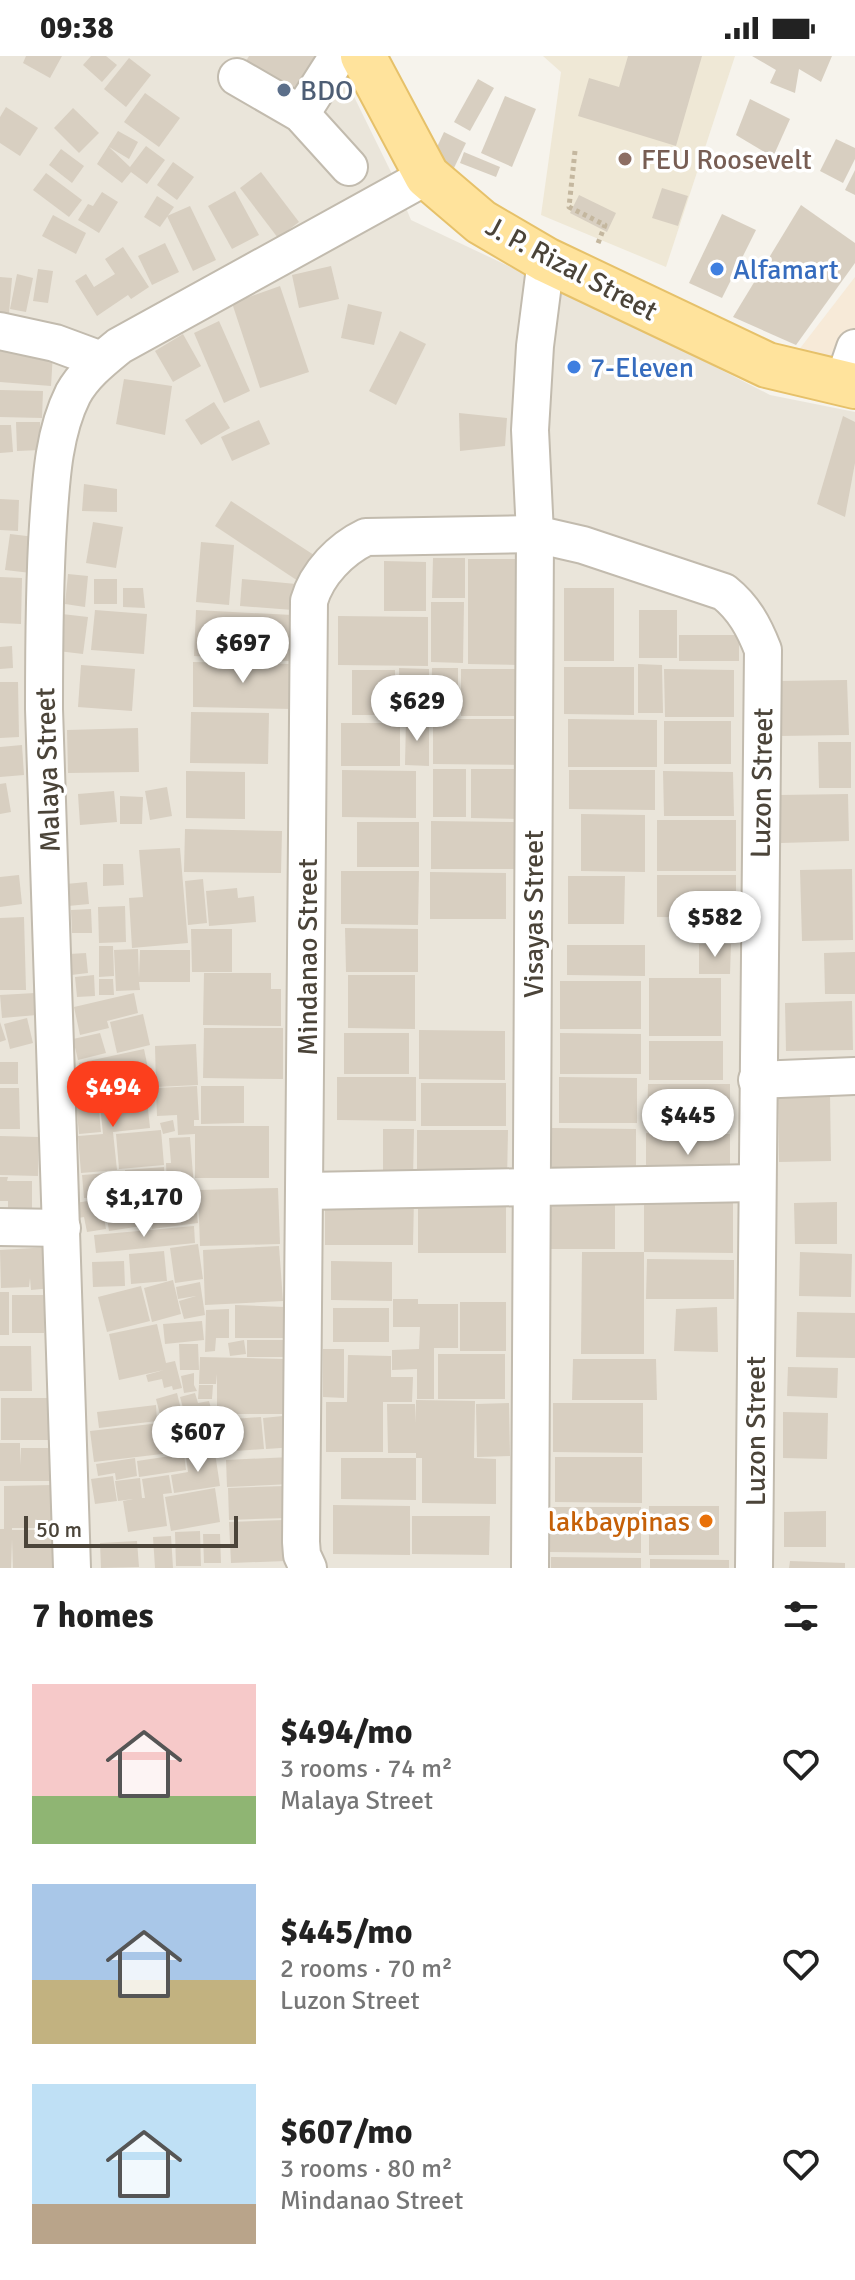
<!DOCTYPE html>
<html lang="en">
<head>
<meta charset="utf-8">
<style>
  body { margin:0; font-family:Signika,sans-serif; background:#f2f2f2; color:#222; height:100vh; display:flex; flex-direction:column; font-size:30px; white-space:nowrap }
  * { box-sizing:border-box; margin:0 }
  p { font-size:26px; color:#767676 }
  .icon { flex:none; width:44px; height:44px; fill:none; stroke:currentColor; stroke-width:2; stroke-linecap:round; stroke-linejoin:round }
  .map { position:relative; height:1512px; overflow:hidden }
  .drawer { display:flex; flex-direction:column; background:#fff; flex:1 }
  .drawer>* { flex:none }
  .scale { position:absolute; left:24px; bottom:20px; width:214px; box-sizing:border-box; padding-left:8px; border:4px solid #4b4439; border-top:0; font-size:22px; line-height:28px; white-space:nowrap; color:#4b4439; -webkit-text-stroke:6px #fff; paint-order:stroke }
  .price { position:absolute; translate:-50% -68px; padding:0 18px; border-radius:28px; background:#fff; color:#222; font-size:26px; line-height:52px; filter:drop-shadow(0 2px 4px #0008) }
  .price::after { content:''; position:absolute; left:50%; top:48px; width:24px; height:18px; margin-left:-12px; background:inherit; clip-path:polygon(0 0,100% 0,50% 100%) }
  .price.current { background:#fc3f1d; color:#fff }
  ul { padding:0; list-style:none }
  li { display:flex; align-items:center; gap:24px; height:200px; padding:0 32px }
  li span { display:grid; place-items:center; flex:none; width:224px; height:160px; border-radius:0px; color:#555 }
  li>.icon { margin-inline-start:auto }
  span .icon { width:96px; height:96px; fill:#fffc; stroke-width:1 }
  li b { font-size:34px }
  h2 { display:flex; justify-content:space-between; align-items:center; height:96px; padding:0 32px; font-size:34px }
  .status { display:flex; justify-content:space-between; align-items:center; height:56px; padding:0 40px; background:#fff; direction:ltr }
  .status svg { height:22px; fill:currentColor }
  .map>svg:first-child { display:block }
</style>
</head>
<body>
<div class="status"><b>09:38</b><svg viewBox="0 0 49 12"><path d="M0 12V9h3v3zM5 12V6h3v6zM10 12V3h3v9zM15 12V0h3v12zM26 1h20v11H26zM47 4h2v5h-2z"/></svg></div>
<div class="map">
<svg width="855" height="1512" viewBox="0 0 855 1512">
  <rect width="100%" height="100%" fill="#f6f3ec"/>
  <path fill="#eae5da" d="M0 0H334L391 116 411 164 646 275 770 339 855 356V1512H0Z"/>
  <path fill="#f7ead8" d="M855 221V307L798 295Z"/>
  <path fill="#efe8d6" d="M543 0H735L666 211 541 159 561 16Z"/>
  <g fill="#d8cfc1">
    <path d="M26 0H62L50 22 23 7Z"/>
    <path d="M91 0H106L117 9 102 26 83 9Z"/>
    <path d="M249 0H315L319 9 292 51 239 17Z"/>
    <path d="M628 0H702L676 90 578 60 589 22 619 31Z"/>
    <path d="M752 0H832L821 26 799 13 795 37 770 27 776 14Z"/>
    <path d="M129 2 151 19 126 51 104 33Z"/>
    <path d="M478 23 494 32 470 75 454 66Z"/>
    <path d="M145 37 180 62 159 91 124 66Z"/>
    <path d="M505 40 536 53 512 111 481 97Z"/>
    <path d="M750 43 790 63 773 101 736 79Z"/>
    <path d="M6 51 38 72 20 100 0 87V61Z"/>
    <path d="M73 52 99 77 79 97 54 72Z"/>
    <path d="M118 75 138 86 129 103 109 91 130 111 146 90 165 104 147 128 131 116 122 127 97 108Z"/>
    <path d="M444 76 466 87 453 114 431 104Z"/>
    <path d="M836 83 855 92V103L843 127 820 115Z"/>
    <path d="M61 93 84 110 72 127 49 109Z"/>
    <path d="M464 96 500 111 496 121 460 107Z"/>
    <path d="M173 106 194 121 177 144 157 129Z"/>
    <path d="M855 114V139L845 134Z"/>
    <path d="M261 116 299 166 278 182 240 132Z"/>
    <path d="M46 117 82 144 69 161 33 134Z"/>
    <path d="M662 132 688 140 678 170 652 162Z"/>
    <path d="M235 135 259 179 232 193 208 150Z"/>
    <path d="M102 136 118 146 99 177 78 164 88 148 93 150Z"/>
    <path d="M579 139 616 157 607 176 570 157Z"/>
    <path d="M157 140 174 151 160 171 144 161Z"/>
    <path d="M801 149 855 187V207L796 289 733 261Z"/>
    <path d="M190 150 216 204 193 215 167 160Z"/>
    <path d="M722 158 756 174 722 242 689 227Z"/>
    <path d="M53 159 86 177 76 198 42 180Z"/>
    <path d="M165 187 179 216 152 229 138 200Z"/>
    <path d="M123 191 149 231 131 243 128 239 97 260 75 225 86 218 94 231 115 218 105 203Z"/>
    <path d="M331 210 339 243 299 252 292 219Z"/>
    <path d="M38 213 53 215 48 247 33 245Z"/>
    <path d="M17 218 33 222 26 256 10 253Z"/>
    <path d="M0 221 12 222 9 257 0 256Z"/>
    <path d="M280 230 309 316 260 332 232 247Z"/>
    <path d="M348 248 382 256 374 289 341 282Z"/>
    <path d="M219 265 250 335 224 347 194 277Z"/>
    <path d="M400 275 426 288 396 349 369 335Z"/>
    <path d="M183 278 201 310 173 326 155 295Z"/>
    <path d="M0 294 53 297 51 330 0 326Z"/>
    <path d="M124 323 172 330 165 379 116 368Z"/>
    <path d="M0 334 43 335 42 362 0 361Z"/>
    <path d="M214 346 230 372 201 389 185 364Z"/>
    <path d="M459 357 507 362 505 390 460 395Z"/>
    <path d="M843 360 855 366V407L845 461 817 448Z"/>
    <path d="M259 364 270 388 232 405 221 381Z"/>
    <path d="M16 366H40L41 394 17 395Z"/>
    <path d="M0 369H11L13 396 0 397Z"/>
    <path d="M84 428 117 433V456L82 455Z"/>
    <path d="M0 443 19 444 18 475 0 474Z"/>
    <path d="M231 445 317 501 301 527 215 470Z"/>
    <path d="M93 466 123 471 116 512 86 507Z"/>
    <path d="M10 478 35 481 31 517 5 514Z"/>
    <path d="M201 486 234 489 229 549 196 546Z"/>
    <path d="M433 502H465V542H432Z"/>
    <path d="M468 503H521V609L468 608Z"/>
    <path d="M384 505 426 506V555H384Z"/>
    <path d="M68 518 88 520 85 551 65 548Z"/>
    <path d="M0 521 22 522 21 568 0 567Z"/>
    <rect x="94" y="523" width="23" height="25"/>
    <path d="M242 523 296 528 293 554 240 550Z"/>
    <path d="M123 532H143L145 552 123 551Z"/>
    <rect x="564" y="532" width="50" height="73"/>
    <path d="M431 546H464L463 607 431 606Z"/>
    <path d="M95 554 147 558 144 598 91 594Z"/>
    <path d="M196 554 292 559 290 605 194 600Z"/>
    <rect x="639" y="554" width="38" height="48"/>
    <path d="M62 558 88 561 83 598 58 595Z"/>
    <path d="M338 560 428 561V610L338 609Z"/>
    <rect x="679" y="579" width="60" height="26"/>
    <path d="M12 590 13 612 0 613V591Z"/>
    <path d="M193 606 294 608 293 653 193 651Z"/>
    <path d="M638 608 662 609 663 657H638Z"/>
    <path d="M81 609 135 613 132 655 78 651Z"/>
    <path d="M564 611H634V659L564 658Z"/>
    <path d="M399 612 429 613V659H400Z"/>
    <path d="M432 612H458V660L431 659Z"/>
    <rect x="461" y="613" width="60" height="47"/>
    <path d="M664 613 734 614V661H665Z"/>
    <rect x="352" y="614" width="43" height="45"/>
    <path d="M847 624 849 679 779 680 778 625Z"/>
    <path d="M0 626H18L19 681 0 682Z"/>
    <path d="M191 656 269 657 268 708 190 707Z"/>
    <path d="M429 663V710L405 709 406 664Z"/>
    <path d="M433 663H522V709L433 708Z"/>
    <path d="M568 663 657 664V711H568Z"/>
    <rect x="664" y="665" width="67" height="43"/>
    <rect x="341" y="667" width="59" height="43"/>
    <path d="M138 672 139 716 68 717 67 674Z"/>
    <path d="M818 686H851V732H819Z"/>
    <path d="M22 689 24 719 0 721V691Z"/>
    <rect x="433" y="713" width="33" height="48"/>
    <path d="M471 713H523V763L471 762Z"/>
    <path d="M342 714 416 715V762L342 761Z"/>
    <path d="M569 714H655V754L569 753Z"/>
    <path d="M186 715 245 716V763L186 762Z"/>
    <path d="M663 715 733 716 734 760H664Z"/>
    <path d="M6 727 11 756 0 758V728Z"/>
    <path d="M167 731 172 760 150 764 145 735Z"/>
    <path d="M114 735 117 766 80 769 78 738Z"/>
    <path d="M848 738 849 785 781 787 780 739Z"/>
    <path d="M120 740 143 741 142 768H120Z"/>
    <path d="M581 758 645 759V816L581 815Z"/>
    <rect x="657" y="764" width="79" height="51"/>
    <path d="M431 765 515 766V813H431Z"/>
    <rect x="357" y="766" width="62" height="45"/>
    <path d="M185 773 282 775 281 817 184 816Z"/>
    <path d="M180 792 188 887 132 892 129 842 143 841 139 794Z"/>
    <path d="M103 808H123L124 829 103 830Z"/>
    <path d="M852 813 853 884 802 885 800 814Z"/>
    <path d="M341 815H419L418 869 341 868Z"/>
    <path d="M430 816 506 817V863H430Z"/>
    <path d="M19 819 22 848 0 851V821Z"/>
    <path d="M657 819H736V862L657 861Z"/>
    <path d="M568 820H625L624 868H568Z"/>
    <path d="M203 823 207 867 188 869 185 825Z"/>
    <path d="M87 826 89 848 68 850 66 828Z"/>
    <path d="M237 832 238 842 254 840 256 866 209 870 206 835Z"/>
    <path d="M125 850 126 886 99 887 98 851Z"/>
    <path d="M91 853 92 877H72L71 854Z"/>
    <path d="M24 861 26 934H0V862Z"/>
    <path d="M345 872 418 873V916H346Z"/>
    <path d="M191 873H232V916H192Z"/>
    <path d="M699 888H731L730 918H699Z"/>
    <path d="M567 889H645V920L567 919Z"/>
    <path d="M99 890H113L114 920 99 921Z"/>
    <path d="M138 893 139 922 140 894H190V926H139L140 934 116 935 114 894Z"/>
    <path d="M855 896V938H825L824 897Z"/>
    <path d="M86 897 88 917 71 919 69 898Z"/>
    <path d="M204 917H271V933H281V970L203 969Z"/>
    <path d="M94 919 95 940 77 941 75 921Z"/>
    <path d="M348 919H415V973L348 972Z"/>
    <rect x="649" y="922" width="72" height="58"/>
    <path d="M99 923H113L114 939H99Z"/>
    <rect x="560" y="925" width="81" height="48"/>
    <path d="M35 937 37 959 2 962 0 939Z"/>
    <path d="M134 937 138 957 107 965 109 972 80 979 74 951Z"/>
    <path d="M852 945 853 994 786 995 785 947Z"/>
    <path d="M143 958 150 989 117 997 110 966Z"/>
    <path d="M27 962 33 987 10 993 4 968Z"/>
    <path d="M0 966 6 984 0 986Z"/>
    <path d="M204 972H283V1023L203 1022Z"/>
    <path d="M419 974 505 975V1024L419 1023Z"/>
    <path d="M100 977 106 997 78 1004 73 983Z"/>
    <rect x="344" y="977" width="65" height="41"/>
    <path d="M560 977 641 978V1018H560Z"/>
    <rect x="649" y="985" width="74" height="39"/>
    <path d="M196 988 198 1029 156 1031 155 990Z"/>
    <path d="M144 993 151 1027 86 1040 79 1007Z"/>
    <rect x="0" y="1006" width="18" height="22"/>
    <path d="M337 1021H416V1065L337 1064Z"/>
    <path d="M559 1021 637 1022V1067H559Z"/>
    <rect x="421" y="1027" width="85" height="43"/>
    <path d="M648 1028H730V1072H647Z"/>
    <path d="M197 1030 199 1064H194V1070H269V1122H195V1078L178 1079 177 1059 157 1060 156 1032Z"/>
    <path d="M201 1030H244V1067L201 1068Z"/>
    <path d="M0 1032H19L20 1073H0Z"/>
    <path d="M146 1034 150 1072 113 1076 117 1114 81 1117 78 1080 103 1078 99 1039Z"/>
    <path d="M830 1038 831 1105 779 1106 778 1039Z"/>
    <path d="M98 1045 101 1076 79 1078 76 1046Z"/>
    <path d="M173 1064 175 1075 163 1078 160 1067Z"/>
    <path d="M552 1072 636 1073V1125H552Z"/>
    <path d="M383 1073H414L413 1123H383Z"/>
    <path d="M161 1074 164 1109 119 1113 116 1078Z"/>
    <path d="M417 1074H508L507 1125 417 1124Z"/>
    <path d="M646 1077 730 1078V1125L646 1124Z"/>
    <path d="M0 1080 39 1081 38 1120 0 1119Z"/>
    <path d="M190 1081 194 1131 167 1132 166 1107H171L169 1082Z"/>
    <path d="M164 1111 165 1135 127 1137 125 1114Z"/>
    <path d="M123 1116 124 1139 84 1142 82 1119Z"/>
    <path d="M0 1121H8L7 1125H32V1158L8 1157V1145H0Z"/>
    <path d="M278 1132 280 1188 200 1190 198 1134Z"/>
    <path d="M194 1133 198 1167 152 1173 148 1139Z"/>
    <path d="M143 1138 148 1169 109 1175 104 1144Z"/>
    <rect x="418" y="1140" width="88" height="57"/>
    <path d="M644 1141H733V1197L644 1196Z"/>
    <path d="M101 1143 106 1173 87 1176 84 1161 78 1162 75 1147Z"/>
    <path d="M325 1143H414L413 1189H325Z"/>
    <rect x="547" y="1145" width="68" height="48"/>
    <path d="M837 1146V1188H795L794 1147Z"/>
    <path d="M194 1170 195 1187 96 1197 94 1179Z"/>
    <path d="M198 1188 203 1223 175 1227 170 1192Z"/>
    <path d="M279 1190 283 1245 205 1249 203 1194Z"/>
    <path d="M50 1191 53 1232 31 1234 30 1222 29 1231 1 1232 0 1194Z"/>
    <path d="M164 1195 167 1225 131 1228 129 1198Z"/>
    <path d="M582 1196H644V1298H581Z"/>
    <path d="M800 1196 852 1198 851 1241 799 1240Z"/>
    <path d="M647 1203 734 1204V1243H646Z"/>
    <path d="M124 1205 125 1230 93 1231 92 1206Z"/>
    <path d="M331 1205 392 1206V1245L331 1244Z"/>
    <path d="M173 1224 181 1258 152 1266 144 1232Z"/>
    <path d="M200 1226 205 1259 184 1263 179 1245 196 1240 178 1243 176 1231Z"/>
    <path d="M141 1230 150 1265 107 1276 98 1241Z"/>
    <rect x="0" y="1236" width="9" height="43"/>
    <rect x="12" y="1239" width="32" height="38"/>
    <path d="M393 1243H418V1248H458V1292H434V1343H417V1313L392 1314V1294L419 1293 420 1271H393Z"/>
    <rect x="460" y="1246" width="46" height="49"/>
    <path d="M235 1249 284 1251V1282H235Z"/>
    <path d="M717 1251 718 1296 674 1295 676 1253Z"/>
    <rect x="333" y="1252" width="56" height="34"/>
    <path d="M229 1253V1282H216L215 1295 205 1296 206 1254Z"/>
    <path d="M797 1256 855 1257V1302L796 1301Z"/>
    <path d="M202 1265 204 1284 165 1288 163 1268Z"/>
    <path d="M157 1268 166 1307 175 1305 182 1332 173 1334 172 1330 164 1332 162 1323 148 1326 146 1319 164 1314 119 1324 109 1278Z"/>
    <path d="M244 1284 246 1298 230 1300 228 1287Z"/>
    <rect x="247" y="1284" width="39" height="17"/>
    <path d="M179 1288H198L199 1314H180Z"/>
    <path d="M0 1290H31L32 1335H0Z"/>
    <path d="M323 1293H344V1342L323 1341Z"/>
    <rect x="438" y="1298" width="67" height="45"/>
    <path d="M348 1299 391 1300V1321H413L412 1346H383V1396H326V1346H347Z"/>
    <path d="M200 1301 283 1303V1358H217V1318L216 1328H199Z"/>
    <path d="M573 1303H656L657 1344H572Z"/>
    <path d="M788 1311 838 1312 837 1342 787 1340Z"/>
    <path d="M194 1317V1329L197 1335 184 1337 181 1320Z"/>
    <path d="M199 1329H213L212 1343H198Z"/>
    <path d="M177 1337 185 1370 164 1374 156 1343Z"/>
    <path d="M195 1337 198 1347 209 1345 214 1363 188 1370 180 1341Z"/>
    <rect x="1" y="1342" width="49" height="42"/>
    <path d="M416 1344 475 1345 474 1402 496 1403V1448L422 1447V1402H416V1397H388L387 1348H415L416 1367Z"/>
    <path d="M509 1347 510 1400 477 1401 476 1348Z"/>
    <path d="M553 1347H643V1397L553 1396Z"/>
    <path d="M156 1349 157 1365 99 1372 97 1356Z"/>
    <path d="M783 1356 828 1357 827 1403 783 1402Z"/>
    <path d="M293 1359 295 1391 266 1393 263 1362Z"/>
    <path d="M261 1361 264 1393 222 1396 220 1364Z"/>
    <path d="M160 1367 162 1377 193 1373 196 1394 94 1406 90 1375Z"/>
    <path d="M216 1368 220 1394 198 1397 195 1371Z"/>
    <path d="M0 1387H20V1409L21 1392H51V1425H0Z"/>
    <path d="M215 1397 220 1430 174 1437 171 1419 188 1416 186 1401Z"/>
    <path d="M184 1398 186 1414 139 1421 137 1405Z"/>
    <path d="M291 1401 292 1428 227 1431 226 1404Z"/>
    <path d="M555 1401H642V1447L555 1446Z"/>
    <path d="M135 1402 137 1420 116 1424 115 1417 98 1420 96 1408Z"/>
    <path d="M341 1402H416V1444L341 1443Z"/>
    <path d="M169 1419 172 1437 163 1438 167 1470 128 1476 123 1445 133 1443 118 1445 115 1425 140 1422 142 1442H145L142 1423Z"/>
    <path d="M113 1420 117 1445 95 1448 91 1423Z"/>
    <path d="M53 1429V1472H12V1474H56L57 1512H13L12 1483 11 1512H0V1473H4V1430Z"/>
    <path d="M285 1430 286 1462 229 1464 228 1432Z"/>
    <path d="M215 1432 220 1466 171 1475 165 1441Z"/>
    <path d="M333 1449 410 1450V1499L333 1498Z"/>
    <rect x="649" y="1450" width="70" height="49"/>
    <path d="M550 1451H641V1497L550 1496Z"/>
    <path d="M826 1455V1491H784V1456Z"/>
    <path d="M412 1460H490L489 1499 412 1498Z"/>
    <path d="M284 1464 286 1505 231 1507 229 1466Z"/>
    <path d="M200 1475 201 1510H176L175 1476Z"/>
    <path d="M203 1478H220L221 1507H204Z"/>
    <path d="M171 1480 173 1512H155L153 1481Z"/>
    <path d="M137 1485 139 1511 101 1512 100 1487Z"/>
    <path d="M551 1501 641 1502V1512H551Z"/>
    <path d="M650 1503 729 1504V1512H650Z"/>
    <path d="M790 1505 845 1507V1512H789Z"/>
  </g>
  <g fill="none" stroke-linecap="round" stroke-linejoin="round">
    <g stroke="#c2bbae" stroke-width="40">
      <g id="minor">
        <path d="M237 21 301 58 349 111"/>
        <path d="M301 58 338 0"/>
        <path d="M0 275 55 287 101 304"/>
        <path d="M843 327 855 292"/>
        <path d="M757 1024 855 1020"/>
        <path d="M305 1135 757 1127"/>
        <path d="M0 1171 62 1172"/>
        <path d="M72 1512 44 653C44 592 44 531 48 470 51 426 53 378 73 338 84 318 102 304 119 290L427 120"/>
        <path d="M308 1512 302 1499 301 1486 309 545C317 517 341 493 366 481L535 478 583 489 724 536C744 552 754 571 763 594L754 1512"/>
        <path d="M530 1512 535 478 530 374 535 290 546 204"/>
      </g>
    </g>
    <g stroke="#e6c16a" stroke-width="48">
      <path id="major" d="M363 0 427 120 481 166 546 204 767 309 855 330"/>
    </g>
    <path stroke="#c4b79f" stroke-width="5" stroke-dasharray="4 4" stroke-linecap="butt" d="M575 95 569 151 605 169 597 190"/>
    <use href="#minor" stroke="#fff" stroke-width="36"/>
    <use href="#major" stroke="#ffe39c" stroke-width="44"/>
  </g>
  <circle fill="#5c6f8a" stroke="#fff" stroke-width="3" cx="284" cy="34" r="8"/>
  <circle fill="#8d6e63" stroke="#fff" stroke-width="3" cx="625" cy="103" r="8"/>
  <g fill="#3f7fe0" stroke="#fff" stroke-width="3">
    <circle cx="717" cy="213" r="8"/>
    <circle cx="574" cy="311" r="8"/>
  </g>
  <circle fill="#e8710a" stroke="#fff" stroke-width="3" cx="706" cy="1465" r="8"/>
  <g text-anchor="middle" stroke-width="7" stroke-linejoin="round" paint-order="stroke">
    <g font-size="28" fill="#4e5e75" stroke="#fff" text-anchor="start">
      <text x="300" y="44">BDO</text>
    </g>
    <g font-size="28" fill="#785e54" stroke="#fff" text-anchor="start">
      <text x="641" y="113">FEU Roosevelt</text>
    </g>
    <g font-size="28" fill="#4b4439" stroke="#fff">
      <text transform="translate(572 212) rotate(28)" y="10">J. P. Rizal Street</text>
      <text transform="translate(47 714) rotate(-92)" y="10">Malaya Street</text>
      <text transform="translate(761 727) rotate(-89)" y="10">Luzon Street</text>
      <text transform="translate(533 858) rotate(-90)" y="10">Visayas Street</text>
      <text transform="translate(307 901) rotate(-90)" y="10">Mindanao Street</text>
      <text transform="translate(755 1375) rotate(-90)" y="10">Luzon Street</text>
    </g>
    <g font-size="28" fill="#366cbe" stroke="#fff" text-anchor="start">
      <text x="733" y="223">Alfamart</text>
      <text x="590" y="321">7-Eleven</text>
    </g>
    <g font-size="28" fill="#c56008" stroke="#fff" text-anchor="end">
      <text x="690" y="1475">lakbaypinas</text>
    </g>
  </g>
</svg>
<div class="scale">50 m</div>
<b class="price" style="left:243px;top:629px">$697</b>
<b class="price" style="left:417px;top:687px">$629</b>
<b class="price" style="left:715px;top:903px">$582</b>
<b class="price current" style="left:113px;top:1073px">$494</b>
<b class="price" style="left:688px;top:1101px">$445</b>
<b class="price" style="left:144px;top:1183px">$1,170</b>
<b class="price" style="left:198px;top:1418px">$607</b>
</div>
<section class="drawer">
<h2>7 homes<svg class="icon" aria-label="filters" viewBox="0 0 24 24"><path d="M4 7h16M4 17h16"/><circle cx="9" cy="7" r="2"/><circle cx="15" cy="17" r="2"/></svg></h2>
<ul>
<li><span style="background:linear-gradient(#f6c9c9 70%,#8fb573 0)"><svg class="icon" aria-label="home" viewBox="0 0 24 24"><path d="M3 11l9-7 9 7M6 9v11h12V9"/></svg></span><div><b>$494/mo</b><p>3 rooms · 74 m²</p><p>Malaya Street</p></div><svg class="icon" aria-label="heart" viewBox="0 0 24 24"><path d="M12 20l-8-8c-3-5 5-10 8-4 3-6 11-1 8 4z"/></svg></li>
<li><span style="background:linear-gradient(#a9c7e8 60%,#c2b280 0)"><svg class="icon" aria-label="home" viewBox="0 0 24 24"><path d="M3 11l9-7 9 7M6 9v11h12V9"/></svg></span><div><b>$445/mo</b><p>2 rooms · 70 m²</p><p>Luzon Street</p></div><svg class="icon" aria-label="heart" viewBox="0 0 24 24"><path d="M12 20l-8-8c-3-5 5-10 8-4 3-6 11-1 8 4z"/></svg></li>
<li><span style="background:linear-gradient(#bfe0f5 75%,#b9a48a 0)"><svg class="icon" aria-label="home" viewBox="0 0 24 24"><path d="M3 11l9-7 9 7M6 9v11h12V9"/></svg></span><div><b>$607/mo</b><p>3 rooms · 80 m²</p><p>Mindanao Street</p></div><svg class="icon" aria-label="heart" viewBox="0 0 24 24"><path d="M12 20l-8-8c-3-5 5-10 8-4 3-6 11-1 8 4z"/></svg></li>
</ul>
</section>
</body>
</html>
